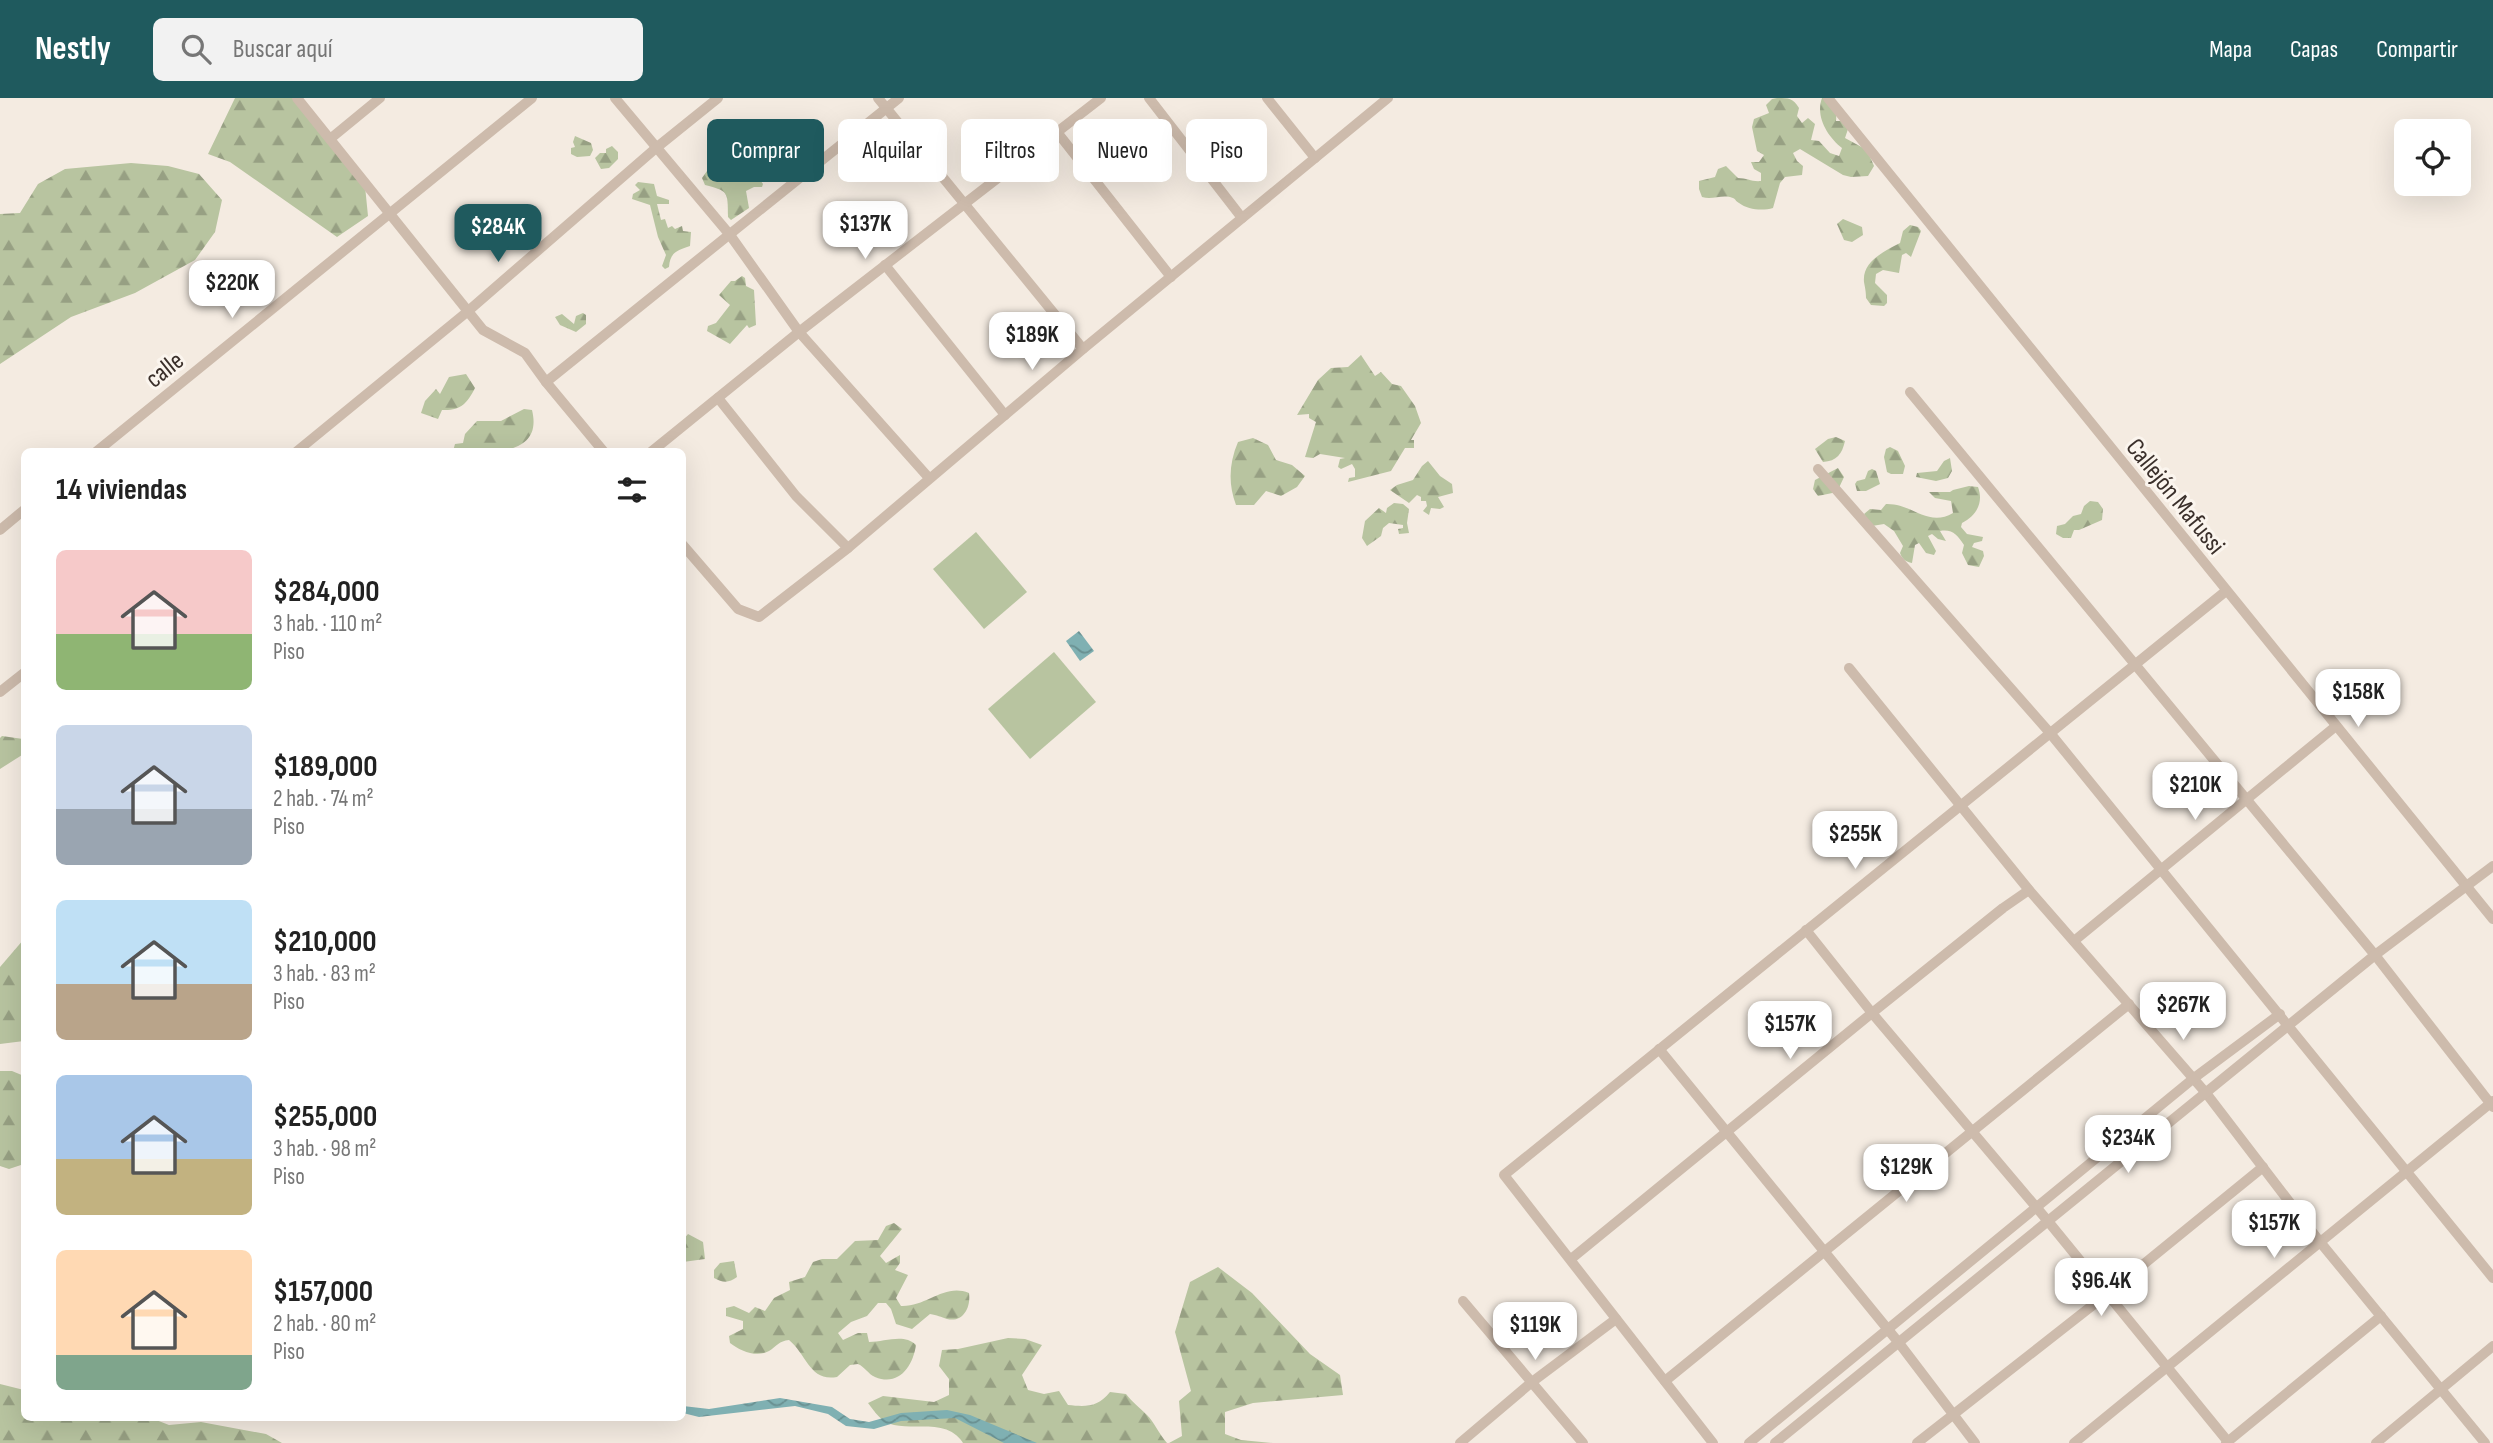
<!DOCTYPE html>
<html lang="es">
<head>
<meta charset="utf-8">
<style>
  body { margin:0; font-family:"Sofia Sans Condensed",sans-serif; background:#f2f2f2; color:#222; height:100vh; display:flex; flex-direction:column; font-size:26px; white-space:nowrap }
  * { box-sizing:border-box; margin:0 }
  p { font-size:23px; color:#767676 }
  .icon { flex:none; width:38px; height:38px; fill:none; stroke:currentColor; stroke-width:2; stroke-linecap:round; stroke-linejoin:round }
  .map { position:relative; flex:1; overflow:hidden }
  .side { position:absolute; left:21px; top:350px; width:665px; height:973px; display:flex; flex-direction:column; background:#fff; border-radius:10px; box-shadow:0 7px 28px #0002 }
  .side>* { flex:none }
  .guide { position:absolute; left:707px; top:21px; width:665px; height:63px; display:flex; gap:14px }
  .tools { position:absolute; left:2394px; top:21px; display:grid; gap:14px }
  .tools a { display:grid; place-items:center; width:77px; height:77px; border-radius:10px; background:#fff; box-shadow:0 7px 28px #0002; font-size:35px }
  .price { position:absolute; translate:-50% -60px; padding:0 16px; border-radius:14px; background:#fff; color:#222; font-size:23px; line-height:46px; filter:drop-shadow(0 2px 4px #0008) }
  .price::after { content:''; position:absolute; left:50%; top:42px; width:21px; height:16px; margin-left:-10px; background:inherit; clip-path:polygon(0 0,100% 0,50% 100%) }
  .price.current { background:#1f5a5e; color:#fff }
  ul { padding:0; list-style:none }
  li { display:flex; align-items:center; gap:21px; height:175px; padding:0 35px }
  li span { display:grid; place-items:center; flex:none; width:196px; height:140px; border-radius:10px; color:#555 }
  li>.icon { margin-inline-start:auto }
  span .icon { width:84px; height:84px; fill:#fffc; stroke-width:1 }
  li b { font-size:30px }
  h2 { display:flex; justify-content:space-between; align-items:center; height:84px; padding:0 35px; font-size:30px }
  .tag { padding:0 24px; border-radius:10px; background:#fff; box-shadow:0 7px 28px #0002; font-size:24px; line-height:63px }
  .tag.current { background:#1f5a5e; color:#fff }
  header { display:flex; align-items:center; gap:42px; box-sizing:border-box; height:98px; padding:0 35px; background:#1f5a5e; color:#fff }
  header strong { font-size:33px }
  nav { display:flex; gap:38px; margin-inline-start:auto; font-size:24px }
  .search { width:490px; height:63px; background:#f2f2f2; display:flex; align-items:center; gap:18px; box-sizing:border-box; padding:0 24px; border-radius:10px; color:#767676; font-size:26px }
  .map>svg:first-child { display:block }
</style>
</head>
<body>
<header>
<strong>Nestly</strong>
<div class="search"><svg class="icon" aria-label="search" viewBox="0 0 24 24"><circle cx="10" cy="10" r="6"/><path d="M15 15l6 6"/></svg>Buscar aquí</div>
<nav><a>Mapa</a><a>Capas</a><a>Compartir</a></nav>
</header>
<div class="map">
<svg width="2493" height="1345" viewBox="0 0 2493 1345">
  <defs>
    <pattern id="forest-firs" width="22" height="20" patternUnits="userSpaceOnUse" patternTransform="scale(1.75)"><rect width="22" height="20" fill="#b8c4a0"/><path d="M5 1l3.5 6h-7zM16 11l3.5 6h-7z" fill="#97a083"/></pattern>
    <pattern id="water-waves" width="16" height="10" patternUnits="userSpaceOnUse" patternTransform="scale(1.75)"><rect width="16" height="10" fill="#7fb0b2"/><path d="M0 5q4-4 8 0t8 0" fill="none" stroke="#699091"/></pattern>
  </defs>
  <rect width="100%" height="100%" fill="#f4ebe1"/>
  <g fill="url(#forest-firs)">
    <path d="M235 0H301L365 88 368 118 337 139 230 64 208 56Z"/>
    <path d="M1777 0C1788 0 1793 0 1799 10L1797 18 1802 25 1808 20 1815 26 1811 42 1819 43 1830 55 1839 58 1842 50C1828 39 1815 19 1822 0H1834L1837 7 1836 23H1844L1848 31 1845 40 1867 52 1874 68 1868 78 1851 79 1843 77 1800 51 1793 55 1797 63 1803 68 1802 77 1785 79 1780 85 1773 110C1763 113 1748 112 1739 105 1733 101 1737 101 1730 99 1720 97 1712 102 1702 99L1699 91V83L1715 79 1718 71 1726 68 1738 80C1747 80 1752 84 1761 83V75L1754 71 1751 64H1759L1764 57 1757 53 1752 29 1754 21 1769 15 1766 7 1772 1Z"/>
    <path d="M766 34 773 43 780 39 782 43 780 46 784 54 780 60 784 64 782 68 788 70 789 74 786 80 778 81 773 77 772 62H768L771 59 770 54 765 52 767 45H758L755 42 758 36Z"/>
    <path d="M575 38 591 45 593 52 590 58 577 59 571 56V50L575 49 573 44Z"/>
    <path d="M612 48 618 54V61L609 70 601 71 595 60 600 55H606V51Z"/>
    <path d="M727 48 734 49V53L739 54 744 62 748 58V55H758L763 51 768 70 764 73 752 63 748 65 763 86 762 89H754L746 93 749 110 731 122 728 119C728 93 728 93 705 87L702 80 707 73H711L718 63 729 68 732 65V59L726 63 722 60 721 54Z"/>
    <path d="M131 65 168 68 199 76 222 102 215 134 195 162 135 195 71 219 0 266V116L20 115 38 86 65 71Z"/>
    <path d="M638 84 654 86 657 98 669 102V106H657L661 122 665 121 668 130 672 128 675 131 682 128 683 133 691 134 690 148C678 152 670 154 669 169L665 171 662 168 666 157 658 139 650 107 632 101 633 96 640 92 635 87Z"/>
    <path d="M1843 121 1862 129 1863 137 1852 144 1844 142 1837 126Z"/>
    <path d="M1910 127 1918 129 1921 133 1911 159 1906 155 1902 157 1899 175 1883 172 1876 176 1875 185 1887 197V205L1884 208 1871 207 1866 200C1866 193 1865 190 1864 184 1862 163 1885 153 1900 145L1903 133Z"/>
    <path d="M742 178 745 180 746 188 754 192 756 227 749 230 747 227 730 246 707 233 708 228 716 225 730 207 719 197 731 183H735Z"/>
    <path d="M583 215 586 217V226L576 234 560 227 555 219 562 216 574 226 576 218Z"/>
    <path d="M1361 257 1375 278 1381 274 1392 286 1401 288 1415 308 1421 325 1411 342H1414V350H1405L1391 373 1348 384 1349 380 1355 379V371L1352 366 1341 371 1338 369 1340 361 1345 360 1320 356 1313 360 1305 359 1316 324 1309 320V316L1297 317 1318 282 1331 270 1348 269Z"/>
    <path d="M466 276 475 290C467 306 460 313 442 312L438 321 421 315 425 303 436 291 440 296 449 279Z"/>
    <path d="M524 311 532 312C544 361 484 354 453 353L455 346 463 345 465 336 477 323H501Z"/>
    <path d="M1836 339 1845 343C1842 356 1837 363 1823 364L1815 351 1828 341Z"/>
    <path d="M1253 340 1268 347 1276 362 1292 367 1305 378 1297 389 1281 398 1266 393 1254 407H1236C1228 386 1229 365 1238 344Z"/>
    <path d="M1890 349 1898 353 1905 368 1903 376H1891L1887 374 1884 359 1886 351Z"/>
    <path d="M1950 360 1952 373 1948 380 1936 383 1916 379 1917 375 1937 373 1944 363Z"/>
    <path d="M1428 363 1440 378 1452 386 1453 395 1438 399 1444 409 1440 411 1431 410 1429 417 1423 413 1427 408 1426 403H1421V399L1417 397 1409 405 1390 392 1397 387 1413 382 1422 368Z"/>
    <path d="M1838 370 1844 379 1837 394 1818 398 1813 391 1815 382Z"/>
    <path d="M1872 371 1876 373 1880 386 1866 393H1857L1855 386 1857 383 1865 381 1868 373Z"/>
    <path d="M1969 388 1978 389C1984 405 1976 418 1962 425L1961 429 1967 436 1983 439 1982 443 1974 445 1972 449 1983 453 1984 458 1979 469 1968 467 1962 455 1964 447C1957 437 1953 431 1940 433L1946 443 1938 441 1932 436 1928 438 1936 453 1934 457 1926 455 1919 445 1915 447 1912 465C1906 464 1902 461 1900 455L1903 448 1894 433 1884 426 1872 428 1864 416 1870 411 1881 412 1886 406C1912 405 1928 430 1953 415L1951 403 1935 400 1929 394H1950L1953 392Z"/>
    <path d="M2090 403 2098 404 2103 411 2102 422 2079 432H2074L2071 440H2063L2056 436 2057 428 2065 426 2073 418 2081 416 2084 408Z"/>
    <path d="M1394 405 1403 406 1409 411 1407 425 1409 435 1399 436 1398 431 1403 430V427L1389 425 1383 430 1381 438 1367 448 1362 440 1365 423 1379 410 1386 415 1387 410Z"/>
    <path d="M2 638 23 641 22 657 0 671V640Z"/>
    <path d="M24 841V943L0 946V869Z"/>
    <path d="M0 973H12L24 978V1066L9 1071 0 1068Z"/>
    <path d="M894 1125 902 1131 880 1158 886 1165 900 1157V1165L895 1172 908 1177 896 1200 901 1208C927 1209 944 1185 969 1195 971 1208 964 1225 947 1221 941 1219 937 1217 930 1216L912 1231 896 1226 891 1211 886 1205H878L867 1218 851 1224 838 1235 843 1242 858 1235H867L869 1244C885 1244 904 1235 916 1247 913 1268 899 1289 875 1279 868 1276 865 1269 858 1266L850 1267 837 1279C810 1284 807 1257 789 1242 779 1243 777 1248 769 1253 757 1260 740 1253 730 1245L729 1238 743 1231V1223L726 1218V1210L734 1208 749 1215 755 1209 765 1213 774 1200 790 1192 789 1184 805 1179 813 1164 822 1161H837L855 1143 878 1142 886 1128Z"/>
    <path d="M688 1136 703 1144 705 1161 683 1164V1142Z"/>
    <path d="M734 1163 737 1179C729 1185 723 1185 714 1180V1172L720 1165Z"/>
    <path d="M1218 1169 1252 1195 1310 1256 1340 1277 1343 1297 1253 1305 1225 1314V1336L1241 1342 1273 1345H1169L1182 1338 1179 1303 1191 1293 1175 1234 1190 1184Z"/>
    <path d="M1008 1240 1025 1241 1042 1247 1022 1277 1028 1292 1044 1296 1059 1293 1068 1307C1087 1309 1098 1309 1110 1294L1126 1296C1132 1304 1139 1309 1147 1317 1154 1324 1159 1336 1167 1345H963C948 1321 917 1332 894 1327 882 1325 875 1314 868 1305L883 1298 934 1304 949 1297V1281L939 1268 942 1252 958 1251Z"/>
    <path d="M0 1286 24 1292V1320H151L169 1327 201 1324 266 1336 282 1345H0Z"/>
  </g>
  <g fill="#b8c4a0">
    <path d="M976 434 1027 494 984 531 933 471Z"/>
    <path d="M1054 554 1096 604 1030 661 988 611Z"/>
  </g>
  <g fill="url(#water-waves)">
    <path d="M1079 533 1094 553 1080 563 1066 543Z"/>
    <path d="M780 1300 832 1309 850 1321 869 1324 901 1315 947 1312 970 1317 1037 1345H1004L955 1320 901 1323 874 1331 846 1328 828 1316 795 1308 699 1319 683 1315V1308L709 1311Z"/>
  </g>
  <g fill="none" stroke-linecap="round" stroke-linejoin="round">
    <g stroke="#cdbbac" stroke-width="10">
      <path d="M297 0 483 232 525 255 546 284 899 0"/>
      <path d="M615 0 730 137 799 234 929 380"/>
      <path d="M878 0 1083 251"/>
      <path d="M1149 0 1242 120"/>
      <path d="M1267 0 1315 60"/>
      <path d="M1828 0 2493 821"/>
      <path d="M1057 34 1171 179"/>
      <path d="M330 41 380 0"/>
      <path d="M885 167 1005 317"/>
      <path d="M546 284 604 354"/>
      <path d="M1910 294 2375 857 2493 1009"/>
      <path d="M718 300 796 398 848 450"/>
      <path d="M96 354 532 0"/>
      <path d="M296 354 467 214 656 50 718 0"/>
      <path d="M651 354 799 234 1101 0"/>
      <path d="M1818 371 2050 635 2493 1180"/>
      <path d="M0 432 24 412"/>
      <path d="M682 446 738 511 759 519 848 450 1083 251 1388 0"/>
      <path d="M1849 570 2029 792 2206 995 2320 1144 2485 1345"/>
      <path d="M0 594 24 575"/>
      <path d="M1806 832 1872 915 2047 1122 2229 1345"/>
      <path d="M2074 843 2336 628"/>
      <path d="M1659 951 1899 1245 1975 1345"/>
      <path d="M1571 1161 1872 915 2003 810 2029 792"/>
      <path d="M1463 1203 1583 1345"/>
      <path d="M1665 1283 2129 906"/>
      <path d="M1460 1345 1532 1284 1616 1221"/>
      <path d="M1713 1345 1504 1077 2226 493"/>
      <path d="M1749 1345 2194 980 2280 916"/>
      <path d="M1775 1345 2375 857 2493 768"/>
      <path d="M1917 1345 2107 1196 2263 1069"/>
      <path d="M2074 1345 2493 1003"/>
      <path d="M2226 1345 2381 1218"/>
      <path d="M2376 1345 2493 1248"/>
    </g>
  </g>
  <g text-anchor="middle" stroke-width="6" stroke-linejoin="round" paint-order="stroke">
    <g font-size="26" fill="#3b302b" stroke="#fbf5ee">
      <text transform="translate(164 271) rotate(-39)" y="9">calle</text>
      <text transform="translate(2176 398) rotate(51)" y="9">Callejón Mafussi</text>
    </g>
  </g>
</svg>
<div class="tools">
<a><svg class="icon" aria-label="locate" viewBox="0 0 24 24"><circle cx="12" cy="12" r="6"/><path d="M12 2v4M12 18v4M2 12h4M18 12h4"/></svg></a>
</div>
<b class="price" style="left:865px;top:163px">$137K</b>
<b class="price current" style="left:498px;top:166px">$284K</b>
<b class="price" style="left:232px;top:222px">$220K</b>
<b class="price" style="left:1032px;top:274px">$189K</b>
<b class="price" style="left:2358px;top:631px">$158K</b>
<b class="price" style="left:2195px;top:724px">$210K</b>
<b class="price" style="left:1855px;top:773px">$255K</b>
<b class="price" style="left:2183px;top:944px">$267K</b>
<b class="price" style="left:1790px;top:963px">$157K</b>
<b class="price" style="left:2128px;top:1077px">$234K</b>
<b class="price" style="left:1906px;top:1106px">$129K</b>
<b class="price" style="left:2274px;top:1162px">$157K</b>
<b class="price" style="left:2101px;top:1220px">$96.4K</b>
<b class="price" style="left:1535px;top:1264px">$119K</b>
<div class="guide">
<a class="tag current">Comprar</a>
<a class="tag">Alquilar</a>
<a class="tag">Filtros</a>
<a class="tag">Nuevo</a>
<a class="tag">Piso</a>
</div>
<section class="side">
<h2>14 viviendas<svg class="icon" aria-label="filters" viewBox="0 0 24 24"><path d="M4 7h16M4 17h16"/><circle cx="9" cy="7" r="2"/><circle cx="15" cy="17" r="2"/></svg></h2>
<ul>
<li><span style="background:linear-gradient(#f6c9c9 60%,#8fb573 0)"><svg class="icon" aria-label="home" viewBox="0 0 24 24"><path d="M3 11l9-7 9 7M6 9v11h12V9"/></svg></span><div><b>$284,000</b><p>3 hab. · 110 m²</p><p>Piso</p></div></li>
<li><span style="background:linear-gradient(#c9d6e8 60%,#9aa5b1 0)"><svg class="icon" aria-label="home" viewBox="0 0 24 24"><path d="M3 11l9-7 9 7M6 9v11h12V9"/></svg></span><div><b>$189,000</b><p>2 hab. · 74 m²</p><p>Piso</p></div></li>
<li><span style="background:linear-gradient(#bfe0f5 60%,#b9a48a 0)"><svg class="icon" aria-label="home" viewBox="0 0 24 24"><path d="M3 11l9-7 9 7M6 9v11h12V9"/></svg></span><div><b>$210,000</b><p>3 hab. · 83 m²</p><p>Piso</p></div></li>
<li><span style="background:linear-gradient(#a9c7e8 60%,#c2b280 0)"><svg class="icon" aria-label="home" viewBox="0 0 24 24"><path d="M3 11l9-7 9 7M6 9v11h12V9"/></svg></span><div><b>$255,000</b><p>3 hab. · 98 m²</p><p>Piso</p></div></li>
<li><span style="background:linear-gradient(#ffd9b3 75%,#7fa58c 0)"><svg class="icon" aria-label="home" viewBox="0 0 24 24"><path d="M3 11l9-7 9 7M6 9v11h12V9"/></svg></span><div><b>$157,000</b><p>2 hab. · 80 m²</p><p>Piso</p></div></li>
</ul>
</section>
</div>
</body>
</html>
